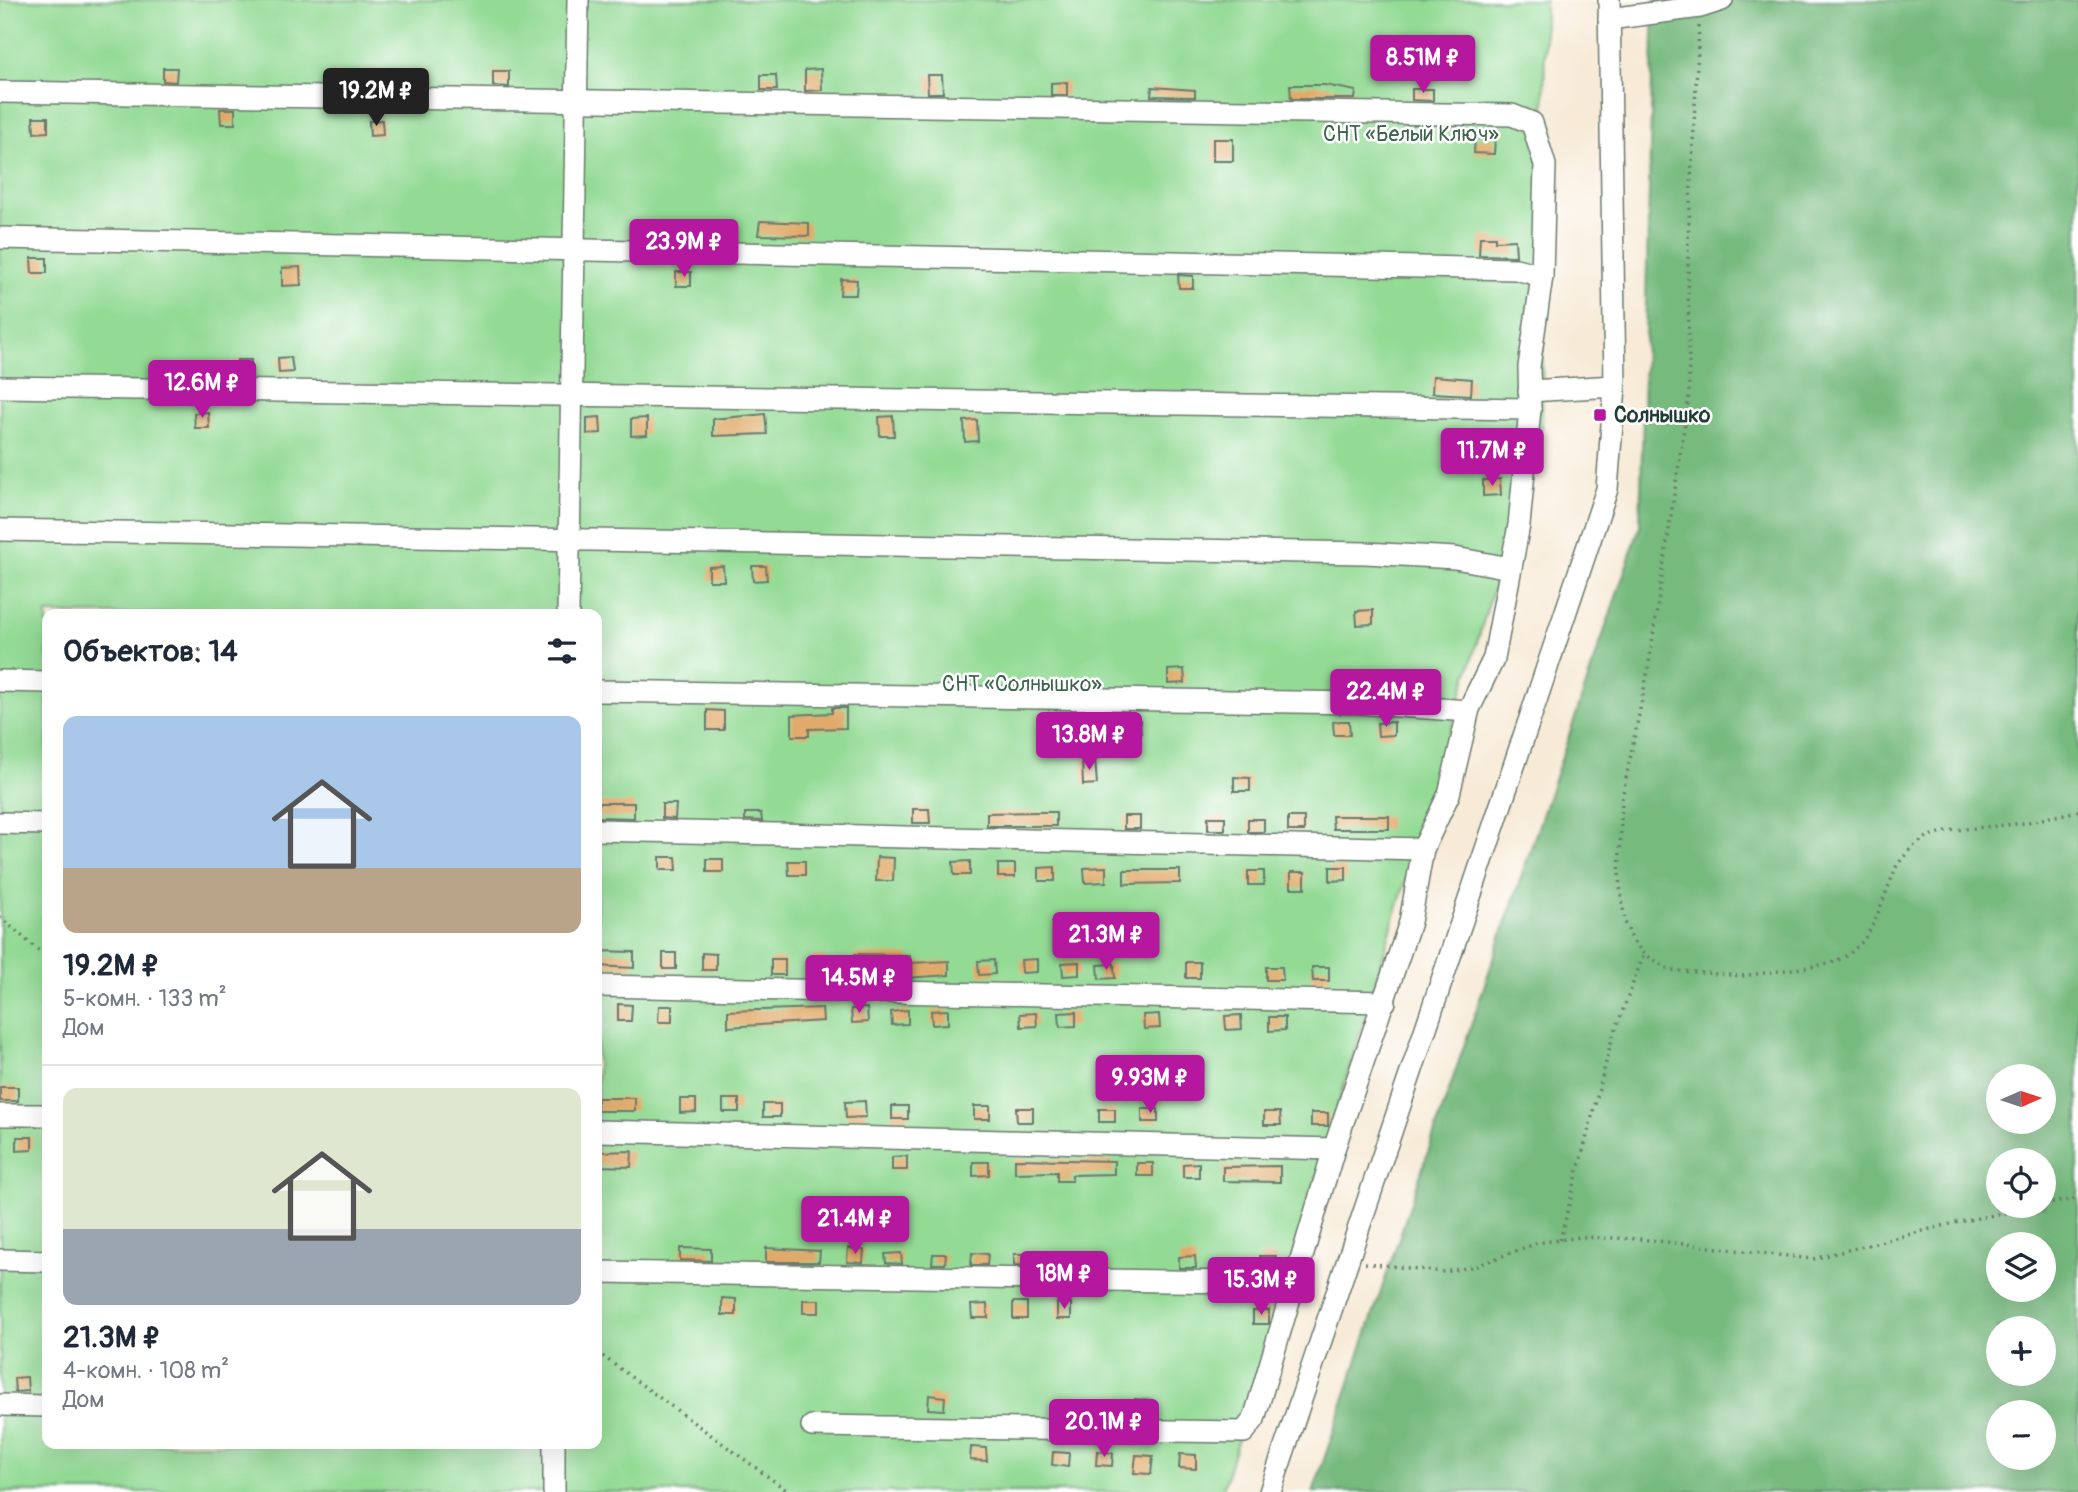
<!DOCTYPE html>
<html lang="ru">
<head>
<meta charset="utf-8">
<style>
  body { margin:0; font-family:Pangolin,sans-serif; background:#f2f2f3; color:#1f2937; height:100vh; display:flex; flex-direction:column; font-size:26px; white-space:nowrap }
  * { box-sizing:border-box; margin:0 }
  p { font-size:23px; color:#747a83 }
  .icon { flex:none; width:38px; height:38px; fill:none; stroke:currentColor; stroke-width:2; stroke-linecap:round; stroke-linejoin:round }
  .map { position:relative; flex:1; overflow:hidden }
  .panel { position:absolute; left:42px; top:609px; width:560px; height:840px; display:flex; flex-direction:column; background:#fff; border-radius:14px; box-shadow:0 7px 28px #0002 }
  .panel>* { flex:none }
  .needle { width:46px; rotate:87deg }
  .buttons { position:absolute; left:1986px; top:1064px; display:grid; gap:14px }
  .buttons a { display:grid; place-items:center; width:70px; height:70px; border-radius:50%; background:#fff; box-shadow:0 7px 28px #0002; font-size:35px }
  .price { position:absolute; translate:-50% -60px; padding:0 16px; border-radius:7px; background:#b5179e; color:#fff; font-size:23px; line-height:46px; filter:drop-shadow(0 2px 4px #0008) }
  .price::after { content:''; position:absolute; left:50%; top:42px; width:21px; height:16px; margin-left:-10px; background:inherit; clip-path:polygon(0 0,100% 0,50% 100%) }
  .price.active { background:#222; color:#fff }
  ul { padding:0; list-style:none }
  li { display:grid; align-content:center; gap:14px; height:371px; padding:0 21px }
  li+li { border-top:2px solid #e0e1e3 }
  li span { display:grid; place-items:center; height:217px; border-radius:14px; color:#555 }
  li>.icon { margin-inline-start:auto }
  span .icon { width:126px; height:126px; fill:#fffc; stroke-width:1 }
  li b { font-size:30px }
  h2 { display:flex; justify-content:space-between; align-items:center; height:84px; padding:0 21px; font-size:30px }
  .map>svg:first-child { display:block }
</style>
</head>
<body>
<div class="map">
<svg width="2078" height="1492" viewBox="0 0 2078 1492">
  <rect width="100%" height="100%" fill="#fff"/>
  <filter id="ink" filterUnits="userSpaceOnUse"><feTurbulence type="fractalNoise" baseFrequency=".0143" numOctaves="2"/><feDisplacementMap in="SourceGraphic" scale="14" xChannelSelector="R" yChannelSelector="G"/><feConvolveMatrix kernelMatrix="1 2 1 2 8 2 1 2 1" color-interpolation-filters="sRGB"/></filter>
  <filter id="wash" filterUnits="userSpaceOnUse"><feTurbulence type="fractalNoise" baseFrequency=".00686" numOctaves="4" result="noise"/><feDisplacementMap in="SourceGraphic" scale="28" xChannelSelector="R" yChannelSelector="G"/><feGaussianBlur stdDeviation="1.57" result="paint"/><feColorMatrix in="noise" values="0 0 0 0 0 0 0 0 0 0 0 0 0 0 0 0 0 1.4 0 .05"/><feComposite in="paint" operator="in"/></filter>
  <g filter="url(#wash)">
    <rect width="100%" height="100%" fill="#f7ead6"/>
    <path fill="#93da94" stroke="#598c64" stroke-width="2" fill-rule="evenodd" d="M0 0H1545L1542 426 1222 1492H0ZM47 614H597V1444H47Z"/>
    <path fill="#76ba7e" stroke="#4a7c59" stroke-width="2" fill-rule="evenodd" d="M1654 0H2078V1492H1313L1640 526ZM1998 1076H2044V1122H1998ZM1998 1160H2044V1206H1998ZM1998 1244H2044V1290H1998ZM1998 1328H2044V1374H1998ZM1998 1412H2044V1458H1998Z"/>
    <g id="blocks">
      <g fill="#e2aa6a">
        <path d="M163 68H177L176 82 163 81Z"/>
        <path d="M821 69 822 90 805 91V70Z"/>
        <path d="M385 70V85H372L371 71Z"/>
        <path d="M426 71 427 85H413V72Z"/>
        <path d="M493 71H509V87L493 86Z"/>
        <path d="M328 73H341L342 84H328Z"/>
        <path d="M761 75H776L777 90H761Z"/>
        <path d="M927 75H942L943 93H928Z"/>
        <path d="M1067 82V95H1051V83Z"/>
        <path d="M1290 85H1325L1356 91 1355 99H1291Z"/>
        <path d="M1152 87 1195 90V97L1151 96Z"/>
        <path d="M1412 89H1433V101L1412 100Z"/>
        <path d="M220 109H235V124H221Z"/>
        <path d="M33 117H48V132L34 133Z"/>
        <path d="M382 120 383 135 370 136 369 121Z"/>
        <path d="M1475 138 1495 139 1494 154 1474 153Z"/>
        <rect x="1213" y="139" width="20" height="22"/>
        <path d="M760 221 809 223V236L758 235Z"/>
        <path d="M1480 237H1495V241L1515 240 1516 256 1479 255Z"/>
        <path d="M31 258H47V273H32Z"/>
        <path d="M300 267 301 285 282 286V268Z"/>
        <rect x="676" y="272" width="15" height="14"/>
        <path d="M1178 275 1193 276V288H1179Z"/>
        <path d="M841 279 857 280 856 295H840Z"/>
        <path d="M291 357 293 372 279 373 278 358Z"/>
        <rect x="237" y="360" width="14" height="14"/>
        <path d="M1433 376 1472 379 1471 395 1432 393Z"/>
        <path d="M208 412 209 428H195L194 413Z"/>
        <path d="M765 414 767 434 713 436V419Z"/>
        <path d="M893 416 894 436H880L879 417Z"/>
        <path d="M600 417 601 433 587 434V418Z"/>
        <path d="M647 418V435L631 436V419Z"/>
        <path d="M977 420 978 441 965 442 964 421Z"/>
        <path d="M1500 479 1501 495 1483 496V480Z"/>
        <path d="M723 566 724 581H709V567Z"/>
        <path d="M752 566H766L767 580 753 581Z"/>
        <path d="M1373 610V624L1357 625 1356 611Z"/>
        <path d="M1184 669 1185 683 1168 684V670Z"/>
        <path d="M832 708H846V728L809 729V736H792V715L832 713Z"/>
        <path d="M707 710 724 711V730H707Z"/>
        <path d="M1056 718 1057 745H1040L1039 719Z"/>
        <path d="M1140 720 1141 734H1125L1124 721Z"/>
        <path d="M1341 721H1349L1350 735H1334L1333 722Z"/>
        <path d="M1394 722V735L1378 736 1377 723Z"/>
        <path d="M1095 759 1097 784 1083 785 1082 760Z"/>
        <path d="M1234 777 1250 778V791H1234Z"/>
        <path d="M597 803H634V818L597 817Z"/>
        <path d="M662 804H676L675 819 662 818Z"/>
        <path d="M913 809H929L930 823H913Z"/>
        <path d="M1040 812H1056V826H987V813Z"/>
        <path d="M745 813H761L762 821 745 820Z"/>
        <rect x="1124" y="816" width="16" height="13"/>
        <path d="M1332 816H1389V829H1333Z"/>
        <rect x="1208" y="817" width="17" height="13"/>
        <rect x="1288" y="817" width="16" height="14"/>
        <rect x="1248" y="819" width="16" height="13"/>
        <path d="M660 857H676L677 870H660Z"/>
        <path d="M877 857 894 858 893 881H876Z"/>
        <rect x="707" y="859" width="16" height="13"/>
        <path d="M788 861H805V875H789Z"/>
        <path d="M970 861V875H954L953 862Z"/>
        <rect x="998" y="864" width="17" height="13"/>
        <path d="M1055 867V881H1039V868Z"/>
        <path d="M1106 867V882L1085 883 1084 868Z"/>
        <path d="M1330 867H1346V880L1330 881Z"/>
        <path d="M1124 870H1180V883L1124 884Z"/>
        <rect x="1248" y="871" width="16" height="14"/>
        <rect x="1291" y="872" width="14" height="16"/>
        <path d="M597 951 634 952V968L597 966Z"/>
        <rect x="663" y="953" width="13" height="16"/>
        <path d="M702 953 716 954V970H702Z"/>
        <path d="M855 954 910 955V963L949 961V975L891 979V971L855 970Z"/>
        <path d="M813 956 826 957V973L813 972Z"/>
        <rect x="771" y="959" width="14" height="16"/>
        <path d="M1037 959V972L1022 973 1021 960Z"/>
        <path d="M994 960 995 974 979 975 978 961Z"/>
        <path d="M1079 962V975L1063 976 1062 963Z"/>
        <rect x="1186" y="962" width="14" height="16"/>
        <path d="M1114 964 1115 978 1099 979 1098 965Z"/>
        <path d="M1266 967H1282L1283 980H1266Z"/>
        <path d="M1312 967H1329V981H1313Z"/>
        <path d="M618 1004 632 1005 631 1021H618Z"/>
        <path d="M659 1006H672V1022H658Z"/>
        <path d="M822 1008 823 1021 728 1027V1011Z"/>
        <path d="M867 1008 868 1022 852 1023 851 1009Z"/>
        <path d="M908 1010V1024L892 1025 891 1012Z"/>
        <path d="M948 1010V1024L932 1025 931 1011Z"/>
        <path d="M1076 1012V1026L1060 1027 1059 1013Z"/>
        <path d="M1036 1013 1037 1026 1021 1027 1020 1014Z"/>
        <path d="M1159 1014 1160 1028 1144 1029 1143 1015Z"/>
        <path d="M1241 1015 1242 1029 1226 1030 1225 1016Z"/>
        <path d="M1269 1017H1285V1030L1269 1031Z"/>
        <rect x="0" y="1087" width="18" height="14"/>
        <rect x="597" y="1098" width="38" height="13"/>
        <path d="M680 1099H696V1112L680 1113Z"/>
        <rect x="723" y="1099" width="16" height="13"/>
        <path d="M865 1101 866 1117 846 1118 845 1102Z"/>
        <rect x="763" y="1104" width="17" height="13"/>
        <rect x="892" y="1106" width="16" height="13"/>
        <rect x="974" y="1106" width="16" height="13"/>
        <path d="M1016 1108H1033V1122H1017Z"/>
        <rect x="1099" y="1109" width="16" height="13"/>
        <rect x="1142" y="1109" width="16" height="13"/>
        <path d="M1264 1112H1280L1281 1125H1264Z"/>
        <rect x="1311" y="1113" width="17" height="13"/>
        <path d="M17 1137H32V1150L17 1151Z"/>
        <path d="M632 1151 631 1167 597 1166V1152Z"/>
        <path d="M907 1156V1170H892V1157Z"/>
        <path d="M1015 1159 1114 1161V1174L1072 1175V1181H1057V1172L1015 1173Z"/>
        <path d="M973 1162H989V1175L973 1176Z"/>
        <rect x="1137" y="1163" width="16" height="13"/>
        <path d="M1199 1163V1177H1183V1164Z"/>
        <path d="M1280 1166V1182L1223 1181V1167Z"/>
        <path d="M680 1248 711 1249V1261L680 1260Z"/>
        <path d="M766 1248 820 1251 819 1262H766Z"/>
        <path d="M848 1248 864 1250 863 1263 847 1262Z"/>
        <path d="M901 1253 902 1264 886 1263 885 1254Z"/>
        <path d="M972 1253 988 1254 987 1265H971Z"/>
        <path d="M933 1254H946L945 1264H932Z"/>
        <path d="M1014 1254H1030V1266L1014 1265Z"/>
        <path d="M1195 1256 1196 1268H1179V1257Z"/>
        <rect x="1260" y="1256" width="16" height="13"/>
        <path d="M1070 1257V1266H1054V1258Z"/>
        <path d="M722 1298 736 1299V1315H722Z"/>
        <rect x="803" y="1300" width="16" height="13"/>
        <rect x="1013" y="1302" width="14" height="17"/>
        <rect x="1057" y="1303" width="14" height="16"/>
        <path d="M987 1304 988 1318H972L971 1305Z"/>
        <path d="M1269 1310V1324H1253V1311Z"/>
        <path d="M27 1377 28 1391 15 1392 14 1378Z"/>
        <path d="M929 1395 945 1397 944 1410 928 1409Z"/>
        <path d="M1135 1399 1152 1400 1151 1413 1134 1412Z"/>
        <path d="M1094 1402 1111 1403 1110 1416 1094 1415Z"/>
        <path d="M971 1447 986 1448 987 1461 970 1460Z"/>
        <path d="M1097 1451 1113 1453 1112 1466 1096 1465Z"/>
        <path d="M1053 1452 1069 1453 1068 1467 1052 1465Z"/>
        <path d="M1180 1454 1196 1455V1469L1179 1468Z"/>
        <path d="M1136 1455 1153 1456 1151 1474 1134 1473Z"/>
      </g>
    </g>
  </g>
  <g filter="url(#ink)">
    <use href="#blocks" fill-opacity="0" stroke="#6b7a6d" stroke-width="2"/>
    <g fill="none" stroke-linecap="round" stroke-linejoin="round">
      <g stroke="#6b7a6d" stroke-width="24">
        <g id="minor">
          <path d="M1609 19 1700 7 1722 0"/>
          <path d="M0 92 1512 115 1532 123 1545 165 1542 276 1529 367 1530 409 1519 525 1494 658 1469 709 1449 794 1423 849 1410 922 1334 1149 1254 1419 1244 1432 812 1426"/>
          <path d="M0 238 1516 269 1542 276"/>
          <path d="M0 387 1530 409"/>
          <path d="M1529 391 1615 386"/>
          <path d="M0 530 1366 553 1455 558 1510 568"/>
          <path d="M568 614 578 0"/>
          <path d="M0 681 47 682"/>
          <path d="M597 691 1359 703 1468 711"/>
          <path d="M0 823 47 824"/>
          <path d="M597 830 1423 849"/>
          <path d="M597 986 1385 1002"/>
          <path d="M0 1115H47"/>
          <path d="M597 1131 1334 1149"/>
          <path d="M0 1260 47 1261"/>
          <path d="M597 1272 1294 1283"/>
          <path d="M0 1405 47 1406"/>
          <path d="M554 1492V1444"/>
          <path d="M1270 1492 1607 489 1615 386 1609 0"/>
        </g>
      </g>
      <g stroke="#6b7a6d" stroke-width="3.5" stroke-dasharray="2 5" stroke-linecap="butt">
        <path d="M1699 26 1688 242 1689 395 1648 670 1622 798 1619 878 1625 922 1633 941 1644 954 1670 970 1742 976 1830 964 1848 955 1863 941 1874 923 1897 865 1912 847 1927 837 1946 831 2024 823 2078 811"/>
        <path d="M0 917 47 958"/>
        <path d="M1560 1240 1612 1039 1644 954"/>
        <path d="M1365 1263 1444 1272 1476 1266 1537 1243 1580 1237 1640 1239 1813 1259 1954 1223 2078 1198"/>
        <path d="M597 1352 789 1492"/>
      </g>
      <use href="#minor" stroke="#fff" stroke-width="21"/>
    </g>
  </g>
  <rect fill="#b5179e" stroke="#fff" stroke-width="2.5" x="1593" y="408" width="14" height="14" rx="3.5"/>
  <g text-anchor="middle" stroke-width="5" stroke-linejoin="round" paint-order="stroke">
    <g font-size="21" fill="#3c644c" stroke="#fff">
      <text x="1411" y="141">СНТ «Белый Ключ»</text>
      <text x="1022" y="691">СНТ «Солнышко»</text>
    </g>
    <g font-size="21" font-weight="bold" fill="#1f3d34" stroke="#fff" text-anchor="start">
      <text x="1614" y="422">Солнышко</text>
    </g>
  </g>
</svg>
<div class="buttons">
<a><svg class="needle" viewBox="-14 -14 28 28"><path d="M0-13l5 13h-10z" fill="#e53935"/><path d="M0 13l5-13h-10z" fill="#747a83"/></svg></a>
<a><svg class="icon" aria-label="locate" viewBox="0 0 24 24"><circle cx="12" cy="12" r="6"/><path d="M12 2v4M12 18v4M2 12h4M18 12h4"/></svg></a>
<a><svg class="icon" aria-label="layers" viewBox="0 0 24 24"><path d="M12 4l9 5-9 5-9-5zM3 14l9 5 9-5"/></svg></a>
<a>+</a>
<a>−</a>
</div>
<b class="price" style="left:1423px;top:95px">8.51M ₽</b>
<b class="price active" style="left:376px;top:128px">19.2M ₽</b>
<b class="price" style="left:684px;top:279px">23.9M ₽</b>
<b class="price" style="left:202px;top:420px">12.6M ₽</b>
<b class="price" style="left:1492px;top:488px">11.7M ₽</b>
<b class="price" style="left:1386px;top:729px">22.4M ₽</b>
<b class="price" style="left:1089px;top:772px">13.8M ₽</b>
<b class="price" style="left:1106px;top:972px">21.3M ₽</b>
<b class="price" style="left:859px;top:1015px">14.5M ₽</b>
<b class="price" style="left:1150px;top:1115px">9.93M ₽</b>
<b class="price" style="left:855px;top:1256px">21.4M ₽</b>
<b class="price" style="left:1064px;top:1311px">18M ₽</b>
<b class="price" style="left:1261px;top:1317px">15.3M ₽</b>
<b class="price" style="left:1104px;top:1459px">20.1M ₽</b>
<section class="panel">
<h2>Объектов: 14<svg class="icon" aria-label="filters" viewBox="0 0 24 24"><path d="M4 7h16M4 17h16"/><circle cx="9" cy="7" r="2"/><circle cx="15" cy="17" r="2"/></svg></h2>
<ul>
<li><span style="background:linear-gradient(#a9c7e8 70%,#b9a48a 0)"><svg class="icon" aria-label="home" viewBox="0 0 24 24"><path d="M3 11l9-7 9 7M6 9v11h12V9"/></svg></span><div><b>19.2M ₽</b><p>5-комн. · 133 m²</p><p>Дом</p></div></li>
<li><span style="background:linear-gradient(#dfe7d0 65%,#9aa5b1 0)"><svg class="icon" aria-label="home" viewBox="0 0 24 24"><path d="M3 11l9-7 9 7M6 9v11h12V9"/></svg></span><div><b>21.3M ₽</b><p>4-комн. · 108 m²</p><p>Дом</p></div></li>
</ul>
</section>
</div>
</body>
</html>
